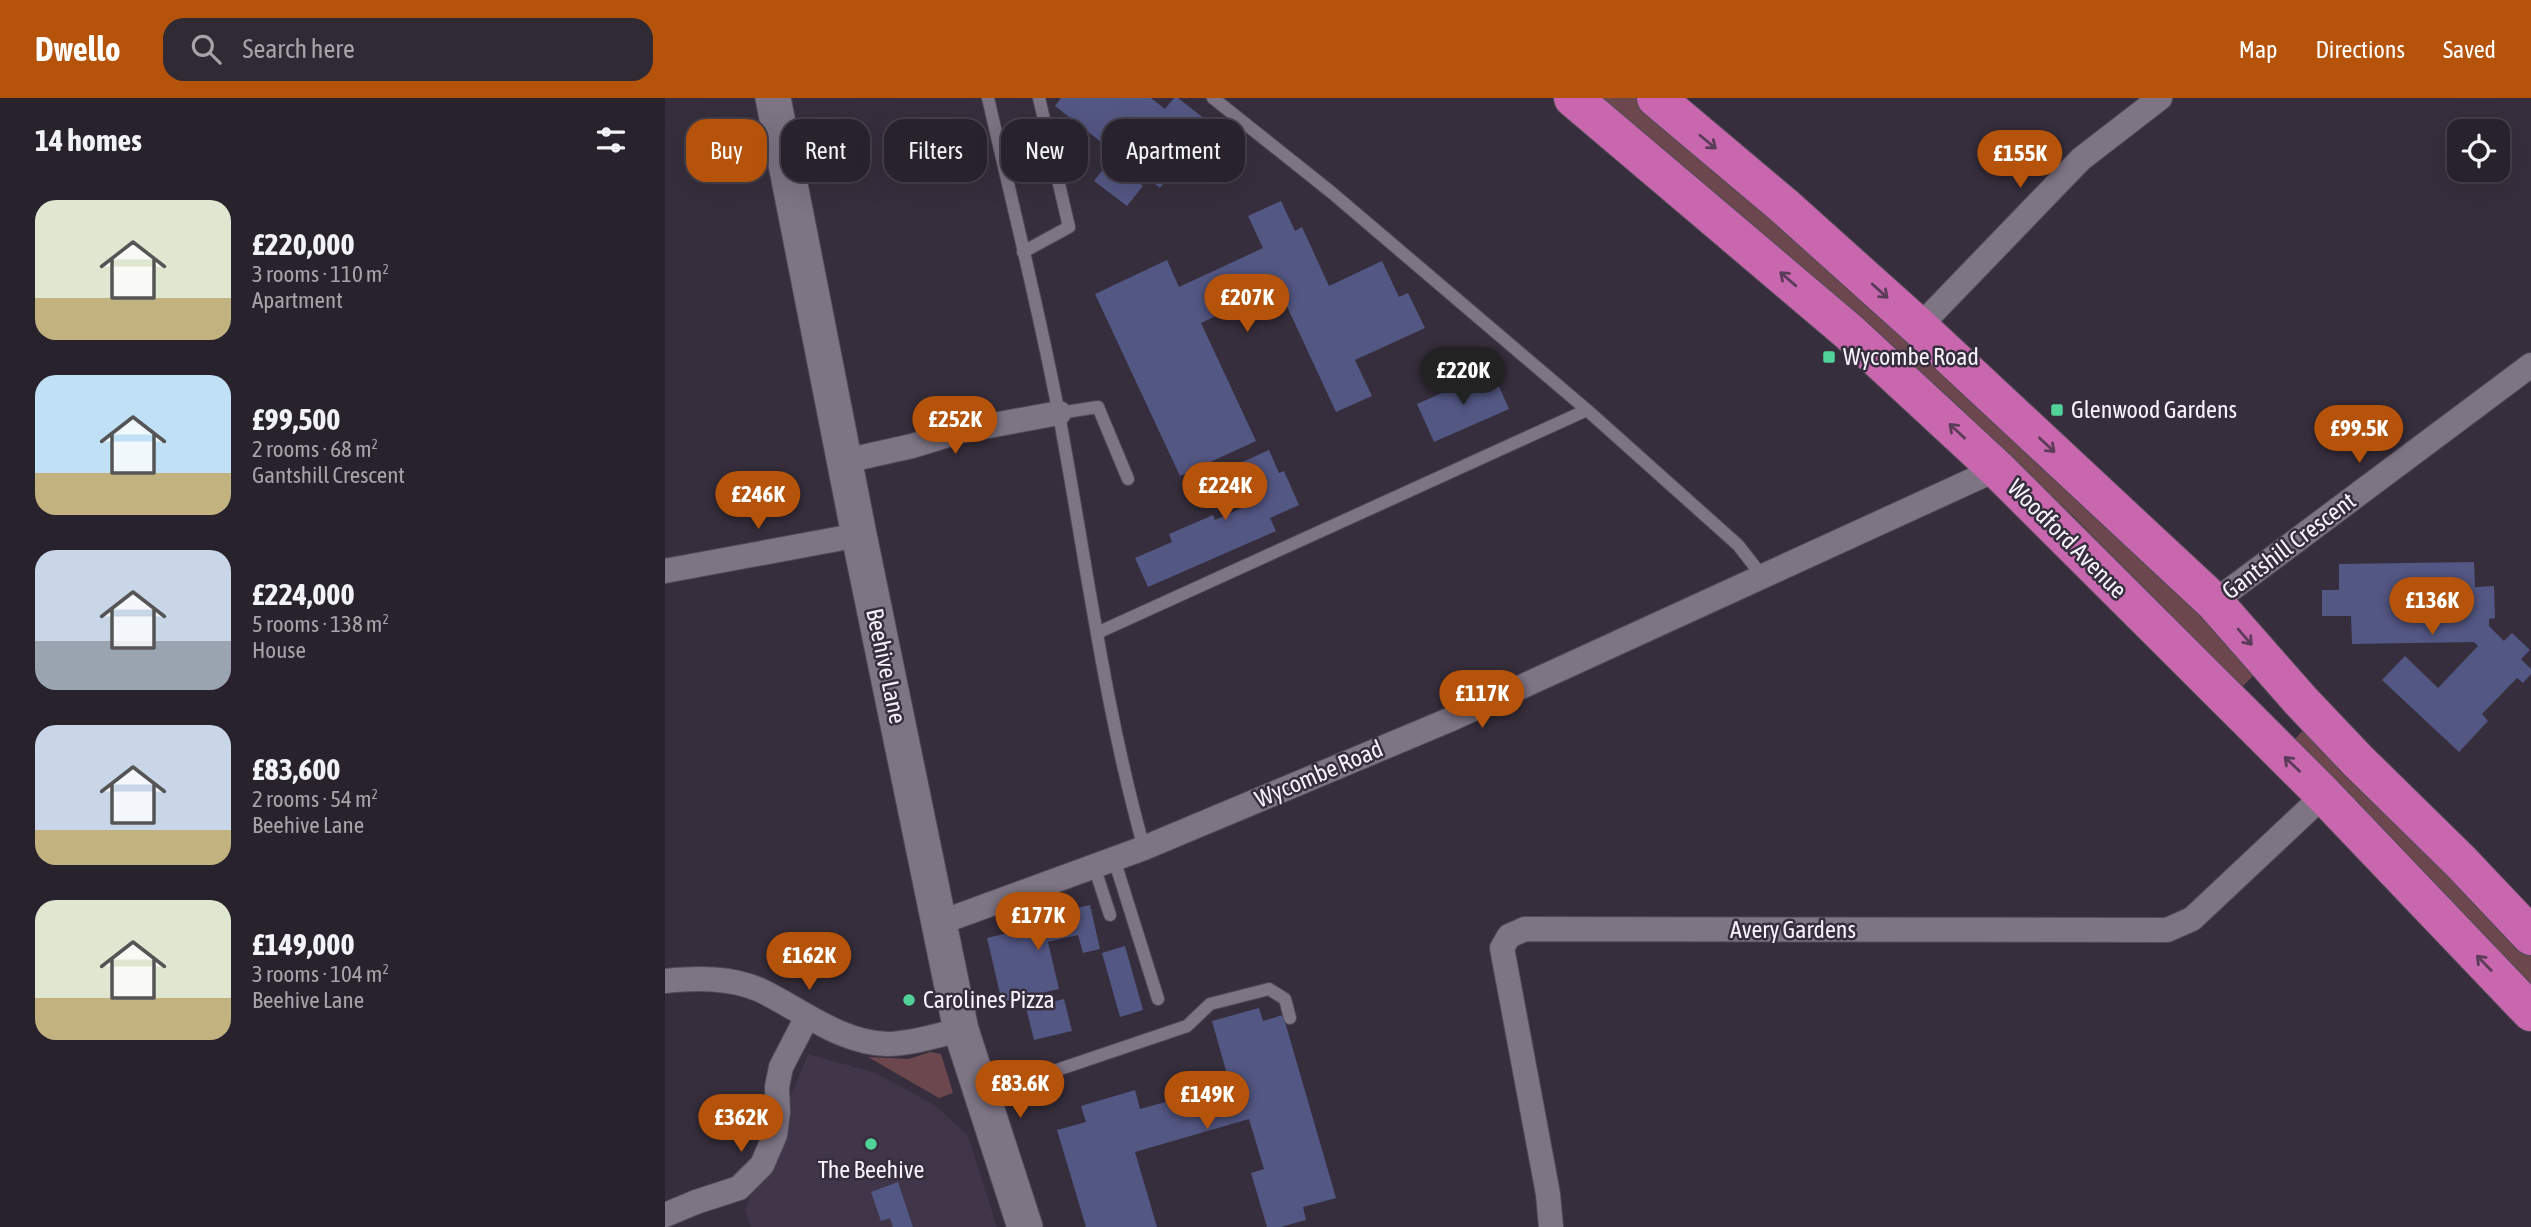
<!DOCTYPE html>
<html lang="en">
<head>
<meta charset="utf-8">
<style>
  body { margin:0; font-family:"Asap Condensed",sans-serif; background:#302a35; color:#f1f3f6; height:100vh; display:flex; flex-direction:column; font-size:26px; white-space:nowrap }
  * { box-sizing:border-box; margin:0 }
  p { font-size:23px; color:#a5a4aa }
  .icon { flex:none; width:38px; height:38px; fill:none; stroke:currentColor; stroke-width:2; stroke-linecap:round; stroke-linejoin:round }
  .map { position:relative; flex:1; overflow:hidden }
  .sheet { display:flex; flex-direction:column; background:#28222d; width:665px }
  .sheet>* { flex:none }
  .hud { position:absolute; left:21px; top:21px; width:665px; height:63px; display:flex; gap:14px }
  .controls { position:absolute; left:1782px; top:21px; display:grid; gap:14px }
  .controls a { display:grid; place-items:center; width:63px; height:63px; border-radius:14px; background:#28222d; box-shadow:0 7px 28px #0002,0 0 0 2px #443f49; font-size:35px }
  .price { position:absolute; translate:-50% -60px; padding:0 16px; border-radius:24px; background:#b45309; color:#fff; font-size:23px; line-height:46px; filter:drop-shadow(0 2px 4px #0008) }
  .price::after { content:''; position:absolute; left:50%; top:42px; width:21px; height:16px; margin-left:-10px; background:inherit; clip-path:polygon(0 0,100% 0,50% 100%) }
  .price.active { background:#222; color:#fff }
  ul { padding:0; list-style:none }
  li { display:flex; align-items:center; gap:21px; height:175px; padding:0 35px }
  li span { display:grid; place-items:center; flex:none; width:196px; height:140px; border-radius:21px; color:#555 }
  li>.icon { margin-inline-start:auto }
  span .icon { width:84px; height:84px; fill:#fffc; stroke-width:1 }
  li b { font-size:30px }
  h2 { display:flex; justify-content:space-between; align-items:center; height:84px; padding:0 35px; font-size:30px }
  .pill { padding:0 24px; border-radius:21px; background:#28222d; box-shadow:0 7px 28px #0002,0 0 0 2px #443f49; font-size:24px; line-height:63px }
  .pill.active { background:#b45309; color:#fff }
  header { display:flex; align-items:center; gap:42px; box-sizing:border-box; height:98px; padding:0 35px; background:#b45309; color:#fff }
  header strong { font-size:33px }
  nav { display:flex; gap:38px; margin-inline-start:auto; font-size:24px }
  .search { width:490px; height:63px; background:#302a35; display:flex; align-items:center; gap:18px; box-sizing:border-box; padding:0 24px; border-radius:21px; color:#a5a4aa; font-size:26px }
  main { display:flex; flex:1; min-height:0 }
  .map>svg:first-child { display:block }
</style>
</head>
<body>
<header>
<strong>Dwello</strong>
<div class="search"><svg class="icon" aria-label="search" viewBox="0 0 24 24"><circle cx="10" cy="10" r="6"/><path d="M15 15l6 6"/></svg>Search here</div>
<nav><a>Map</a><a>Directions</a><a>Saved</a></nav>
</header>
<main>
<section class="sheet">
<h2>14 homes<svg class="icon" aria-label="filters" viewBox="0 0 24 24"><path d="M4 7h16M4 17h16"/><circle cx="9" cy="7" r="2"/><circle cx="15" cy="17" r="2"/></svg></h2>
<ul>
<li><span style="background:linear-gradient(#dfe7d0 70%,#c2b280 0)"><svg class="icon" aria-label="home" viewBox="0 0 24 24"><path d="M3 11l9-7 9 7M6 9v11h12V9"/></svg></span><div><b>£220,000</b><p>3 rooms · 110 m²</p><p>Apartment</p></div></li>
<li><span style="background:linear-gradient(#bfe0f5 70%,#c2b280 0)"><svg class="icon" aria-label="home" viewBox="0 0 24 24"><path d="M3 11l9-7 9 7M6 9v11h12V9"/></svg></span><div><b>£99,500</b><p>2 rooms · 68 m²</p><p>Gantshill Crescent</p></div></li>
<li><span style="background:linear-gradient(#c9d6e8 65%,#9aa5b1 0)"><svg class="icon" aria-label="home" viewBox="0 0 24 24"><path d="M3 11l9-7 9 7M6 9v11h12V9"/></svg></span><div><b>£224,000</b><p>5 rooms · 138 m²</p><p>House</p></div></li>
<li><span style="background:linear-gradient(#c9d6e8 75%,#c2b280 0)"><svg class="icon" aria-label="home" viewBox="0 0 24 24"><path d="M3 11l9-7 9 7M6 9v11h12V9"/></svg></span><div><b>£83,600</b><p>2 rooms · 54 m²</p><p>Beehive Lane</p></div></li>
<li><span style="background:linear-gradient(#dfe7d0 70%,#c2b280 0)"><svg class="icon" aria-label="home" viewBox="0 0 24 24"><path d="M3 11l9-7 9 7M6 9v11h12V9"/></svg></span><div><b>£149,000</b><p>3 rooms · 104 m²</p><p>Beehive Lane</p></div></li>
</ul>
</section>
<div class="map">
<svg width="1866" height="1129" viewBox="0 0 1866 1129">
  <rect width="100%" height="100%" fill="#362e3c"/>
  <path fill="#403549" d="M143 956 211 975 271 1008 303 1038 332 1129H86L80 1111Z"/>
  <g fill="#6c484e">
    <path d="M937 0H974L1152 150 1594 572 1576 590 1410 420 1235 256Z"/>
    <path d="M1645 625 1866 858V893L1630 641Z"/>
    <path d="M265 954 276 956 288 995 274 1000 203 959 244 961Z"/>
  </g>
  <g fill="#535783">
    <path d="M396 0H486L500 11 509 0H513L545 25 495 90 390 8Z"/>
    <path d="M445 62 478 88 462 108 429 83Z"/>
    <path d="M616 103 630 133 637 129 664 188 717 163 734 199 743 195 760 230 690 262 707 298 671 314 613 189 536 225 591 343 515 378 430 196 502 162 514 189 598 150 583 118Z"/>
    <path d="M827 273 844 311 769 344 752 306Z"/>
    <path d="M604 352 614 375 619 373 634 407 605 420 611 433 483 489 470 460 507 444 504 436 548 417 550 422 581 408 564 370Z"/>
    <path d="M1809 464 1810 489 1829 488 1830 520 1824 521V528L1839 543 1847 535 1865 552 1856 561 1866 571V576L1858 585 1852 580 1817 616 1823 623 1794 654 1717 582 1740 558 1773 590 1813 548 1809 544 1687 546 1686 518H1657V492H1674V466Z"/>
    <path d="M425 807 435 851 418 855 413 837 383 844 394 891 337 904 322 840 374 828 372 819Z"/>
    <path d="M460 848 478 912 455 919 437 855Z"/>
    <path d="M399 901 407 933 369 942 361 910Z"/>
    <path d="M594 910 598 923 618 917 671 1100 638 1109 641 1122 616 1129H602L586 1075 599 1071 584 1021 470 1054 492 1129H421L392 1032 421 1024 416 1008 470 992 475 1011 504 1003 500 988 535 978 539 994 565 987 547 923Z"/>
    <path d="M233 1084 248 1129H228L225 1120 216 1123 206 1094Z"/>
  </g>
  <g fill="none" stroke-linecap="round" stroke-linejoin="round">
    <g stroke="#514b57" stroke-width="14">
      <g id="lane">
        <path d="M323 0C347 105 374 211 394 317 421 461 439 608 479 750"/>
        <path d="M548 0 666 94 922 312 1073 447 1098 479"/>
        <path d="M358 154 404 129 374 0"/>
        <path d="M394 315 433 309 463 381"/>
        <path d="M432 535 922 312"/>
        <path d="M449 761 493 901"/>
        <path d="M429 768 445 817"/>
        <path d="M318 997 522 928 545 906 604 891 620 901 625 920"/>
      </g>
    </g>
    <g stroke="#514b57" stroke-width="26">
      <g id="street">
        <path d="M1254 229 1416 61 1495 0"/>
        <path d="M180 363 247 348 296 333 394 315"/>
        <path d="M0 473 194 437"/>
        <path d="M1549 504 1866 267"/>
        <path d="M274 825 479 750 784 622 1332 371"/>
        <path d="M0 883C31 880 66 879 95 892 135 911 175 945 222 946 246 946 272 937 296 932"/>
        <path d="M0 1117 31 1104 74 1090 97 1067 110 1037 113 1014 112 989 116 969 142 919"/>
        <path d="M886 1129 883 1096 837 850 844 838 860 831 1502 832 1527 821 1659 697"/>
      </g>
    </g>
    <g stroke="#514b57" stroke-width="37">
      <path id="secondary" d="M108 0 194 437 296 932 360 1129"/>
    </g>
    <g stroke="#514b57" stroke-width="40">
      <g id="highway">
        <path d="M908 0 1184 234 1332 371 1659 697 1866 914"/>
        <path d="M991 0 1118 107 1254 229 1549 504 1636 603 1693 663 1796 764 1866 838"/>
      </g>
    </g>
    <use href="#lane" stroke="#7d7484" stroke-width="12"/>
    <use href="#street" stroke="#7d7484" stroke-width="24"/>
    <use href="#secondary" stroke="#7d7484" stroke-width="35"/>
    <use href="#highway" stroke="#c967ae" stroke-width="38"/>
  </g>
  <defs><path id="oneway-shaft" d="M-6 0H5M1.5-3L5.5 0L1.5 3" fill="none" stroke-width="1.6" stroke-linecap="round" stroke-linejoin="round" transform="scale(1.75)"/></defs>
  <g stroke="#5b3c58">
    <use href="#oneway-shaft" transform="translate(1043 44) rotate(40)"/>
    <use href="#oneway-shaft" transform="translate(1123 181) rotate(-139)"/>
    <use href="#oneway-shaft" transform="translate(1215 193) rotate(42)"/>
    <use href="#oneway-shaft" transform="translate(1292 333) rotate(-137)"/>
    <use href="#oneway-shaft" transform="translate(1382 347) rotate(43)"/>
    <use href="#oneway-shaft" transform="translate(1580 539) rotate(49)"/>
    <use href="#oneway-shaft" transform="translate(1627 666) rotate(-136)"/>
    <use href="#oneway-shaft" transform="translate(1819 865) rotate(-134)"/>
  </g>
  <g fill="#51d398" stroke="#362e3c" stroke-width="2.5">
    <rect x="1157" y="252" width="14" height="14" rx="3.5"/>
    <rect x="1385" y="305" width="14" height="14" rx="3.5"/>
    <circle cx="244" cy="902" r="7"/>
    <circle cx="206" cy="1046" r="7"/>
  </g>
  <g text-anchor="middle" stroke-width="5" stroke-linejoin="round" paint-order="stroke">
    <g font-size="24" fill="#f7f3fc" stroke="#362e3c" text-anchor="start">
      <text x="1178" y="267">Wycombe Road</text>
      <text x="1406" y="320">Glenwood Gardens</text>
      <text x="258" y="910">Carolines Pizza</text>
      <text x="206" y="1080" text-anchor="middle">The Beehive</text>
    </g>
    <g font-size="24" fill="#f7f3fc" stroke="#362e3c">
      <text transform="translate(1402 441) rotate(45)" y="8">Woodford Avenue</text>
      <text transform="translate(1624 448) rotate(-37)" y="8">Gantshill Crescent</text>
      <text transform="translate(221 568) rotate(78)" y="8">Beehive Lane</text>
      <text transform="translate(654 676) rotate(-23)" y="8">Wycombe Road</text>
      <text x="1128" y="840">Avery Gardens</text>
    </g>
  </g>
</svg>
<div class="controls">
<a><svg class="icon" aria-label="locate" viewBox="0 0 24 24"><circle cx="12" cy="12" r="6"/><path d="M12 2v4M12 18v4M2 12h4M18 12h4"/></svg></a>
</div>
<b class="price" style="left:1355px;top:92px">£155K</b>
<b class="price" style="left:582px;top:236px">£207K</b>
<b class="price active" style="left:798px;top:309px">£220K</b>
<b class="price" style="left:290px;top:358px">£252K</b>
<b class="price" style="left:1694px;top:367px">£99.5K</b>
<b class="price" style="left:560px;top:424px">£224K</b>
<b class="price" style="left:93px;top:433px">£246K</b>
<b class="price" style="left:1767px;top:539px">£136K</b>
<b class="price" style="left:817px;top:632px">£117K</b>
<b class="price" style="left:373px;top:854px">£177K</b>
<b class="price" style="left:144px;top:894px">£162K</b>
<b class="price" style="left:355px;top:1022px">£83.6K</b>
<b class="price" style="left:542px;top:1033px">£149K</b>
<b class="price" style="left:76px;top:1056px">£362K</b>
<div class="hud">
<a class="pill active">Buy</a>
<a class="pill">Rent</a>
<a class="pill">Filters</a>
<a class="pill">New</a>
<a class="pill">Apartment</a>
</div>
</div>
</main>
</body>
</html>
